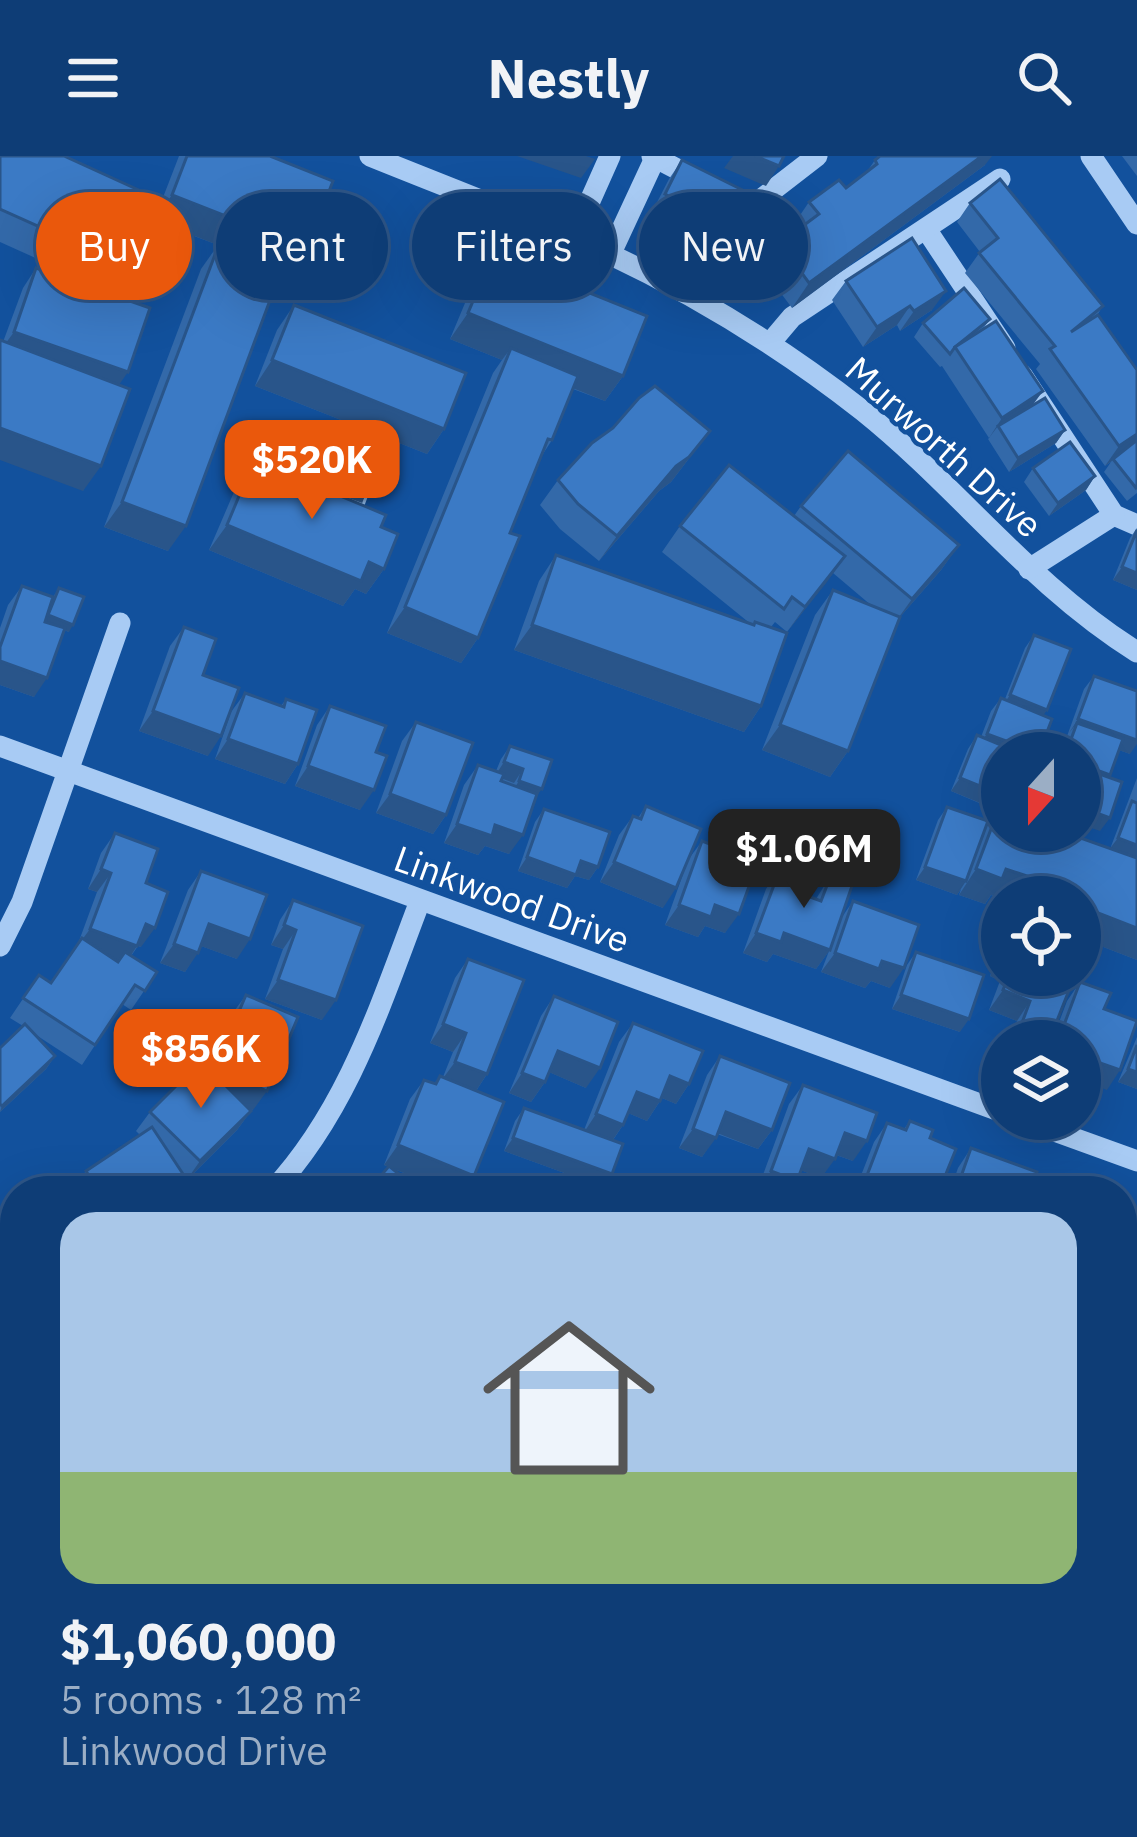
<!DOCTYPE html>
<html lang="en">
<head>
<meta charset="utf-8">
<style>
  body { margin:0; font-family:"IBM Plex Sans",sans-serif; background:#17447b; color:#f1f3f6; height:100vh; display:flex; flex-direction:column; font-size:45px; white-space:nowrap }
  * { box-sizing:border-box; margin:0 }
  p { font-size:39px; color:#9baec5 }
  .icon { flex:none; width:66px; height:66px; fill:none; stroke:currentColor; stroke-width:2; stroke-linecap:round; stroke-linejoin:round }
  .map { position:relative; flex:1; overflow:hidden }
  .sheet { position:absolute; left:0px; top:1020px; width:1137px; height:663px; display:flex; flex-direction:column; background:#0e3d76; border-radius:48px 48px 0 0; box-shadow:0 12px 48px #0002,0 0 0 3px #2e5688 }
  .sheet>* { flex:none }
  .guide { position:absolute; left:36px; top:36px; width:1065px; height:108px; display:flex; gap:24px }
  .needle { width:78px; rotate:201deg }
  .buttons { position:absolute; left:981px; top:576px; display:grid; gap:24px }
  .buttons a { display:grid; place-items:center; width:120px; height:120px; border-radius:50%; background:#0e3d76; box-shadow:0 12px 48px #0002,0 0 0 3px #2e5688; font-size:60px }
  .price { position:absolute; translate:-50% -102px; padding:0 27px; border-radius:24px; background:#ea580c; color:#fff; font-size:39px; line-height:78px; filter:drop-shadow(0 3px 6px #0008) }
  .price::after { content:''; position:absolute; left:50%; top:72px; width:36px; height:27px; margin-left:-18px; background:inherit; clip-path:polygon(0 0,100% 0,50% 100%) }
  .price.selected { background:#222; color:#fff }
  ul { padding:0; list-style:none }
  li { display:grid; align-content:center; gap:24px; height:636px; padding:0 60px }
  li+li { border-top:3px solid #2e5688 }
  li span { display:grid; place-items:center; height:372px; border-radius:36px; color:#555 }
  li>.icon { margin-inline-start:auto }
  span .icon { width:216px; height:216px; fill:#fffc; stroke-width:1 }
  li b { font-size:51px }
  .tag { padding:0 42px; border-radius:54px; background:#0e3d76; box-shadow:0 12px 48px #0002,0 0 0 3px #2e5688; font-size:42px; line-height:108px }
  .tag.selected { background:#ea580c; color:#fff }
  header { display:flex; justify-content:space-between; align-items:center; height:156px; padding:0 60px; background:#0e3d76; font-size:54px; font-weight:700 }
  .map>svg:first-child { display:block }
</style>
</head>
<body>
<header><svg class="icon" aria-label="menu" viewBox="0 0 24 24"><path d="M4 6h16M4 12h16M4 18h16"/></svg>Nestly<svg class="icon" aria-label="search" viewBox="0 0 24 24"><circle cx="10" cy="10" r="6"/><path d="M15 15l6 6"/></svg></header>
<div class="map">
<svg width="1137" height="1681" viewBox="0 0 1137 1681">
  <rect width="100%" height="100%" fill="#12519d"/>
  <path fill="#305e96" stroke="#9ac6f8" stroke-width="3" d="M316 292 324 295 323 300 356 312 358 309 353 307 356 299 379 307 363 349 303 327Z"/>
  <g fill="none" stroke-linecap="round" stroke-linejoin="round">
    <g stroke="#a8cbf4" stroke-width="21">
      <path d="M370 0C449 32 529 62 607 97 698 140 784 193 863 255 959 332 1030 429 1137 496"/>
      <path d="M652 0 702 26"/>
      <path d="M1091 0 1137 68"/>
      <path d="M740 46 751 51 817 0"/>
      <path d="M926 73 1005 192"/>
      <path d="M573 83 610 0"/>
      <path d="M610 99 656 0"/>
      <path d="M770 187 792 161 1000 23"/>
      <path d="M1022 219 1114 359 1137 369"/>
      <path d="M1029 413 1114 359"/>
      <path d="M0 590 1002 956"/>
      <path d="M0 790 22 746 120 467"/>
      <path d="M1021 963 1137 1005"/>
      <path d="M272 1035C348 954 381 847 420 745"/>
      <path d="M0 1226 15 1216"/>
      <path d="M1122 1361 1137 1367"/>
      <path d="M0 1639 15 1629"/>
      <path d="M249 1668 258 1681"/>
      <path d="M999 1668 1035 1681"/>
    </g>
  </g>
  <g fill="#3369a9">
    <path d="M0 0 162 44 179 0H270L289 117 281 114 168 395 104 371 201 113 218 89 186 77 172 107 155 132 144 127 131 146 119 229 83 335 3 186 23 132 36 112 131 145 0 86Z"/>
    <path d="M1122 0H1137V20Z"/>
    <path d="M682 4 764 88 750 107 651 58 669 23Z"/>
    <path d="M875 4 985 9 792 152 762 112 780 87 795 76 792 71 809 46 846 32 866 17Z"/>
    <path d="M970 47 1103 150 1096 161 1137 214V337L1127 345 1104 316 1111 306 1105 310 1036 213 1040 208 965 117 980 96 957 66Z"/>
    <path d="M493 98 623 220 605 245 573 233 552 284 541 301 510 377 478 482 461 507 387 477 493 217 502 204 450 183 475 123Z"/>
    <path d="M846 125 932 154 900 175 897 169 863 191 832 144Z"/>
    <path d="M294 149 444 273 427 298 255 230 277 174Z"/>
    <path d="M990 163 983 173 1033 248 1065 274 1056 287 1009 316 988 283 991 280 989 282 942 210 940 211 914 181 923 167Z"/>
    <path d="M710 275 671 326 659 335 599 405 560 373 540 349 558 324Z"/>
    <path d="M254 304 381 371 384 413 366 438 355 433 343 450 209 394 237 329Z"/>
    <path d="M1033 312 1095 320 1086 334 1049 360 1024 326Z"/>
    <path d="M801 350 959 389 941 414 900 461 848 595 830 621 762 594 815 459 833 434 872 450 833 417 787 476 775 466 771 471 761 550 744 576 514 494 539 425 556 399 752 469 662 396 680 370 794 360Z"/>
    <path d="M1137 372V434L1113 424 1130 382Z"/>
    <path d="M22 430 53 441 59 432 69 476 64 474 34 541 0 529V472L8 449Z"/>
    <path d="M184 471 203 519 208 600 139 575 170 490Z"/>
    <path d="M1034 479 1047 554 1002 597V675L1110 693 1137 622V804L1080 782V741H1002V743L991 739 985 748 959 739 961 733 957 739 916 724 938 664 947 651 985 673 998 655 951 635 968 593 977 579 981 581 991 555 1001 542 1005 543 1025 492Z"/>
    <path d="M1094 520 1130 598 1119 594 1109 621 1100 675 1080 597H1061L1084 533Z"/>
    <path d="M245 537 281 550 286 543 298 608 285 628 215 603 231 556Z"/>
    <path d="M330 550 376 596 360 654 295 630 317 569Z"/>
    <path d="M416 566 446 659 433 678 376 657 402 585Z"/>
    <path d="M510 590 537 640 509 698 485 690 478 699 444 687 464 629 478 609 496 615 501 603Z"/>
    <path d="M646 650 663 752 600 726 619 679 633 660 638 662Z"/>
    <path d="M544 653 598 711 589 724 575 720 567 732 518 715 535 666Z"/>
    <path d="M115 677 146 727 141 791 138 790 131 800 157 816 131 854 122 848 82 909 33 877 55 900 46 913 0 956V892L23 870 10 862 39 819 51 826 79 785 97 736 88 733 101 697Z"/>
    <path d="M702 685 722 703 737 708 749 685 765 719 761 726 752 723 725 777 705 770 698 781 665 769 688 704Z"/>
    <path d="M780 713 802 738 816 743 831 719 840 764 853 745 890 832 871 825 865 832 821 816 829 795 816 813 773 798 767 806 743 797 766 733Z"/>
    <path d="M201 715 237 803 201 790 185 816 160 807 188 734Z"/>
    <path d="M293 744 322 864 265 843 283 793 271 789 280 764Z"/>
    <path d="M1002 792V819H1075L1049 885H1009L1017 865 989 854 1000 825 990 820Z"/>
    <path d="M916 796 960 876 892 853 907 809Z"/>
    <path d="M468 803 487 918 476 935 464 1035H449L384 1009 410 943 424 924 434 928 440 920 443 921 453 896 430 887 455 822Z"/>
    <path d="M1080 826 1104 853 1107 934 1080 885H1052L1067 845Z"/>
    <path d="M246 839 253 954 248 952 251 955 237 974 186 1025 184 1023 175 1035H63L77 1027 86 1015 140 979 136 975 150 956 217 920 221 911 212 907 232 858Z"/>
    <path d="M554 840 586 932 549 916 545 926 531 946 509 937 541 860Z"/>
    <path d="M633 867 689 928 676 948 662 942 647 965 628 957 623 969 613 984 612 1018 603 1031 504 995 515 965 524 952 584 974 619 886Z"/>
    <path d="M1137 881V933L1118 926Z"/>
    <path d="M720 900 772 974 758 993 717 978 702 1001 679 992 707 919Z"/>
    <path d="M803 929 853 1005 836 999 821 1022 801 1014 757 1035 789 948Z"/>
    <path d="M910 965 930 982 939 1035H855L874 986 887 967 904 973Z"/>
    <path d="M971 992 1031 1035H950L958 1012Z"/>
    <path d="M1137 1057V1170L1122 1165V1147L1125 1140 1122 1139V1085L1127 1072Z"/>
    <path d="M0 1069 9 1080 15 1071V1143L0 1154Z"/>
    <path d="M15 1288V1392L1 1401 0 1299Z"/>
    <path d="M15 1448V1557L8 1561 5 1557 0 1563V1498L11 1490 0 1474V1466Z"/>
    <path d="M82 1668H184L191 1681H89Z"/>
    <path d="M428 1668H514L517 1681H423Z"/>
    <path d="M674 1668H779L774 1681H669Z"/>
    <path d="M791 1668H869L865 1681H786Z"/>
  </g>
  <g fill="#29558a">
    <path d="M517 0H586L595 3 581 22Z"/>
    <path d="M733 0H755L779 10 766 30 724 12Z"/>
    <path d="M982 0H992L985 9 792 152 809 127Z"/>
    <path d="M172 39 307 92 289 117 154 64Z"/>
    <path d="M946 135 932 154 900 175 914 155Z"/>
    <path d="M910 150 897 169 863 191 877 171Z"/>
    <path d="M468 157 623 220 605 245 505 205 511 192 502 204 450 183Z"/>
    <path d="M14 176 128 216 114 236 0 195Z"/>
    <path d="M272 204 444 273 427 298 255 230Z"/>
    <path d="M1043 235 1029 254 998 270 989 282 1002 262Z"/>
    <path d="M0 272 101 310 83 335 0 304Z"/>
    <path d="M1065 274 1056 287 1009 316 1018 302Z"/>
    <path d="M710 275 671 326 659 335 599 405 617 380 676 310Z"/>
    <path d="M1137 278V287L1105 310 1119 290Z"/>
    <path d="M1095 320 1086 334 1049 360 1058 347Z"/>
    <path d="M122 346 186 370 168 395 104 371Z"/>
    <path d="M227 369 369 406 384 413 366 438 355 433 343 450 209 394Z"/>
    <path d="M959 389 941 414 894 468 912 443Z"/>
    <path d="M845 400 827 426 787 476 805 451Z"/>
    <path d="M1122 411 1137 417V434L1113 424Z"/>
    <path d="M405 451 478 482 461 507 387 477Z"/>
    <path d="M48 459 73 469 69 476 44 466Z"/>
    <path d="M532 469 761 550 744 576 514 494Z"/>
    <path d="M0 505 47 522 34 541 0 529Z"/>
    <path d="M1010 539 1047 554 1038 567 1001 552Z"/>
    <path d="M153 555 221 580 208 600 139 575Z"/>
    <path d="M1078 563 1137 584V588L1130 598 1073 578 1077 567 1069 577Z"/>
    <path d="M780 569 848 595 830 621 762 594Z"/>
    <path d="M987 578 1036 597H1002L977 591Z"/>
    <path d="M228 583 298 608 285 628 215 603Z"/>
    <path d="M504 606 523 613 514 627 495 620Z"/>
    <path d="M308 610 374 634 360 654 295 630Z"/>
    <path d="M960 622 1002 639V656L951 635Z"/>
    <path d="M519 625 542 633 532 646 510 639Z"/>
    <path d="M390 638 446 659 433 678 376 657Z"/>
    <path d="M1080 651 1110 662 1100 675 1080 668Z"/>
    <path d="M457 668 495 669 523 679 509 698 485 690 478 699 444 687Z"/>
    <path d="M1118 682 1137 689V706L1108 695Z"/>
    <path d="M527 701 581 705 598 711 589 724 575 720 567 732 518 715Z"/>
    <path d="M614 706 676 732 663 752 600 726Z"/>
    <path d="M739 709 765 719 761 726 734 716Z"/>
    <path d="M925 711 966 725 957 739 916 724Z"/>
    <path d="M101 713 111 717 97 736 88 733Z"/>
    <path d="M976 713H1006L1027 720 1013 741H1002V743L991 739 985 748 959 739Z"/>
    <path d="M1024 729 1055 741H1015Z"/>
    <path d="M679 749H715L739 758 725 777 705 770 698 781 665 769Z"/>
    <path d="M1080 750 1137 772V804L1080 782Z"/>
    <path d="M146 768 155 772 141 791 132 788Z"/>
    <path d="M209 768 250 783 237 803 195 788Z"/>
    <path d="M284 769 296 774 283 793 271 789Z"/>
    <path d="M90 773 137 790 124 810 76 792Z"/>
    <path d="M756 777H784L830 794 816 813 773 798 767 806 743 797Z"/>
    <path d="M174 788 198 797 185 816 160 807Z"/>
    <path d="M835 797 882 805 904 812 890 832 871 825 865 832 821 816Z"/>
    <path d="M1002 803V819H1004L1000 825 990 820Z"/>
    <path d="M278 824 336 844 322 864 265 843Z"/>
    <path d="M1003 834 1030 845 1017 865 989 854Z"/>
    <path d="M901 839 969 863 960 876 892 853Z"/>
    <path d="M443 868 466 877 453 896 430 887Z"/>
    <path d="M1019 875 1044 885H1012Z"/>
    <path d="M225 888 234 891 221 911 212 907Z"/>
    <path d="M558 895 600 912 586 932 544 914Z"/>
    <path d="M55 900 46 913 0 956 2 950Z"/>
    <path d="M1080 900 1120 914 1107 934 1080 924Z"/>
    <path d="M455 906 487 918 474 938 441 925Z"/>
    <path d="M1128 913 1137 916V933L1118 926Z"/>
    <path d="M224 916 267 935 253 954 210 936Z"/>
    <path d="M522 917 545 926 531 946 509 937Z"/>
    <path d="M670 920 689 928 676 948 657 940Z"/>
    <path d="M637 936 660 945 647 965 623 955Z"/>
    <path d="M251 955 237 974 186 1025 200 1005Z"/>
    <path d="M726 956 772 974 758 993 712 975Z"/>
    <path d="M596 958 623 969 610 988 583 978Z"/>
    <path d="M693 973 716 982 702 1001 679 992Z"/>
    <path d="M845 977 867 985 853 1005 831 997Z"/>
    <path d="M513 982 612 1018 603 1031 504 995Z"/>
    <path d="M398 989 474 1020 464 1035H449L384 1009Z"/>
    <path d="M809 993 835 1003 821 1022 795 1012Z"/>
    <path d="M771 1015 797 1025 790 1035H757Z"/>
    <path d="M185 1021 175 1035H164Z"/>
    <path d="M895 1021 930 1035H885Z"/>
    <path d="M1122 1114 1137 1120 1125 1140 1122 1139Z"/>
    <path d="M15 1134V1143L0 1154V1145Z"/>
    <path d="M1130 1143 1137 1146V1170L1122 1165V1155Z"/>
    <path d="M1122 1270 1137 1277V1283L1127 1297 1122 1295Z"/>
    <path d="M15 1382V1392L1 1401Z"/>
    <path d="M1122 1499 1137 1504V1529L1122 1523Z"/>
    <path d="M680 1669 713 1681H671Z"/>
  </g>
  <g fill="#3b7ac5" stroke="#29558a" stroke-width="3">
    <path d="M0 0H64L178 52 172 66 188 73 172 107 158 100 149 120 0 53Z"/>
    <path d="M187 0H270L333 25 307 92 172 39Z"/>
    <path d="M755 0H784L779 10Z"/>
    <path d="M880 0H982L809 127 780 87 819 58 809 46 839 24 846 32 877 8 875 4Z"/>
    <path d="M682 4 781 53 764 88 665 38Z"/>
    <path d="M1000 23 1103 150 1071 176 1098 159 1137 214V278L1119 290 1050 193 1055 190 979 97 998 82 970 47Z"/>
    <path d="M912 82 946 135 914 155 910 150 877 171 846 125Z"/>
    <path d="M219 88 282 112 186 370 122 346Z"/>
    <path d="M493 98 647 160 623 220 468 157Z"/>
    <path d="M36 112 150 152 128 216 14 176Z"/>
    <path d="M964 132 990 163 955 191 950 198 923 167Z"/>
    <path d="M294 149 466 217 444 273 272 204Z"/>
    <path d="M996 165 1043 235 1002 262 955 191Z"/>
    <path d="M0 184 130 233 101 310 0 272Z"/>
    <path d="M511 192 578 220 552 284 548 283 510 377 520 380 478 482 405 451Z"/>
    <path d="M655 230 710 275 689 301 676 310 617 380 578 348 558 324 592 287 613 272 639 242Z"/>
    <path d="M1045 242 1065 274 1018 302 998 270Z"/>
    <path d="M1137 284V331L1136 332 1113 303Z"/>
    <path d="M1070 286 1095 320 1058 347 1033 312Z"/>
    <path d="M848 295 959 389 912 443 801 350Z"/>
    <path d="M254 304 386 359 381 371 398 378 384 413 369 406 361 425 227 369Z"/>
    <path d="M729 309 845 400 805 451 792 441 784 453 680 370Z"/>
    <path d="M1137 374V417L1122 411Z"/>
    <path d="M556 399 754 469 755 466 787 477 761 550 532 469Z"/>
    <path d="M22 430 53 441 45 466 65 472 47 522 0 505V491Z"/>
    <path d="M59 432 84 441 73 469 48 459Z"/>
    <path d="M833 434 900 461 848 595 780 569Z"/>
    <path d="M184 471 216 483 203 519 239 532 221 580 153 555Z"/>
    <path d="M1034 479 1071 493 1047 554 1010 539Z"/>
    <path d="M1094 520 1137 535V584L1078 563Z"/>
    <path d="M245 537 284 551 286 543 317 554 298 608 228 583Z"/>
    <path d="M1001 542 1052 563 1039 597 987 578Z"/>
    <path d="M330 550 386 570 376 596 387 600 374 634 308 610Z"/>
    <path d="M416 566 473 587 446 659 390 638Z"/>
    <path d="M1077 567 1123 583 1110 619 1080 608V597H1066Z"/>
    <path d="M977 579 1020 597H1002V639L960 622Z"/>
    <path d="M510 590 552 604 542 633 519 625 523 613 504 606Z"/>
    <path d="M478 609 504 618 501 625 537 638 523 679 495 669 492 680 457 668Z"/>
    <path d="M1080 611 1122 626 1110 662 1080 651Z"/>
    <path d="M1132 645 1137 647V689L1118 682Z"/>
    <path d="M646 650 701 673 676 732 614 706 633 660 641 663Z"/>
    <path d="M947 651 988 665 966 725 925 711Z"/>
    <path d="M999 652 1002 653V675H1061L1137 702V772L1080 750V741H1055L1024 729 1027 720 1006 713 1002 723 976 713Z"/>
    <path d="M544 653 610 676 598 711 581 705 576 719 527 701Z"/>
    <path d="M115 677 158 693 146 727 168 736 155 772 146 768 137 790 90 773 111 717 101 713Z"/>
    <path d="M702 685 726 694 722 703 755 714 739 758 715 749 711 761 679 749Z"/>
    <path d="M749 685 775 696 765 719 739 709Z"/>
    <path d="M780 713 807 723 802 738 821 745 831 719 853 727 830 794 784 777 781 786 756 777Z"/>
    <path d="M201 715 267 739 250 783 209 768 198 797 174 788Z"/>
    <path d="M293 744 363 770 336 844 278 824 296 774 284 769Z"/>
    <path d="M853 745 919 769 904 812 882 805 879 813 835 797Z"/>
    <path d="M82 782 118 806 125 796 157 816 145 835 135 829 95 889 23 842 39 819 51 827Z"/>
    <path d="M916 796 984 819 969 863 901 839Z"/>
    <path d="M468 803 524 824 487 918 455 906 466 877 443 868Z"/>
    <path d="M1009 819H1075L1049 885 1019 875 1030 845 1003 834Z"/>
    <path d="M1080 826 1111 837 1104 853 1137 865 1120 914 1080 900V885H1058Z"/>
    <path d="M246 839 298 861 267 935 224 916 234 891 225 888Z"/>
    <path d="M554 840 618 866 600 912 558 895 545 926 522 917Z"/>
    <path d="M633 867 703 895 689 928 670 920 660 945 637 936 623 969 596 958Z"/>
    <path d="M25 868 55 900 2 950 0 948V892Z"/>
    <path d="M1137 889V916L1128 913Z"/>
    <path d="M720 900 790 927 772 974 726 956 716 982 693 973Z"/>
    <path d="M201 905 251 955 200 1005 150 956Z"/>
    <path d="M440 920 504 946 474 1020 398 989 424 924 436 928Z"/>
    <path d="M803 929 877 957 867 985 845 977 835 1003 809 993 797 1025 771 1015Z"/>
    <path d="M524 952 623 988 612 1018 513 982Z"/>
    <path d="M910 965 933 974 930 982 956 993 939 1035H930L895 1021 890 1035H861L887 967 906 974Z"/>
    <path d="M152 971 185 1021 164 1035H99L86 1015Z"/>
    <path d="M971 992 1037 1016 1031 1035H956Z"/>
    <path d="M389 1010 420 1035H368Z"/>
    <path d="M1057 1024 1085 1035H1053Z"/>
    <path d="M76 1025 83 1035H63Z"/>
    <path d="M1137 1061V1120L1122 1114V1102Z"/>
    <path d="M0 1069 15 1088V1134L0 1145Z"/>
    <path d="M1137 1124V1146L1130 1143Z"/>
    <path d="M1122 1213 1137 1219V1277L1122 1270Z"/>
    <path d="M15 1288V1382L0 1362V1299Z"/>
    <path d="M1122 1405 1137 1410V1504L1122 1499 1125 1484 1122 1483Z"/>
    <path d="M15 1487V1532L0 1510V1498Z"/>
    <path d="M1122 1525 1137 1530V1557L1122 1599Z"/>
    <path d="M0 1529 13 1545 0 1556Z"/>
    <path d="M67 1668H73L85 1681H53Z"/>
    <path d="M89 1668H184L192 1680 161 1681 158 1677 152 1681H98Z"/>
    <path d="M434 1668H514L521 1671 517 1681H429Z"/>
    <path d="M779 1668 774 1681H713L680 1669Z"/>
    <path d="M798 1668H869L865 1681H793Z"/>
  </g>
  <g text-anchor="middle" stroke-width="9" stroke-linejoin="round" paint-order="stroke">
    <g font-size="36" fill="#fff" stroke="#12519d">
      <text transform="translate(944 291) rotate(42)" y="13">Murworth Drive</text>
      <text transform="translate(512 743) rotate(20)" y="13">Linkwood Drive</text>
    </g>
  </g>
</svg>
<div class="buttons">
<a><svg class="needle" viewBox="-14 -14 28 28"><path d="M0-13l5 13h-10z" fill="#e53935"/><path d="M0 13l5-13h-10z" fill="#9baec5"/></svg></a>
<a><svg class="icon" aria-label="locate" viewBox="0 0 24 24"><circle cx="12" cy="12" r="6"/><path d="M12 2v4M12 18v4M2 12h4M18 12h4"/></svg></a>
<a><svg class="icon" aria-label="layers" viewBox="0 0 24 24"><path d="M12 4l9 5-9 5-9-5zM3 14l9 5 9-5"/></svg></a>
</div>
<b class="price" style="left:312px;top:366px">$520K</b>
<b class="price selected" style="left:804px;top:755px">$1.06M</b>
<b class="price" style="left:201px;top:955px">$856K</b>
<div class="guide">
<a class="tag selected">Buy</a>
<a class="tag">Rent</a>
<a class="tag">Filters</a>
<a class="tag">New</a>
</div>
<section class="sheet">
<ul>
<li><span style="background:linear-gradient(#a9c7e8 70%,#8fb573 0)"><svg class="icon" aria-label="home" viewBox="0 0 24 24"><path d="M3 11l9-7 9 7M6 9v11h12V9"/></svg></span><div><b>$1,060,000</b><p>5 rooms · 128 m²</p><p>Linkwood Drive</p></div></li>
</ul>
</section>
</div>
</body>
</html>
